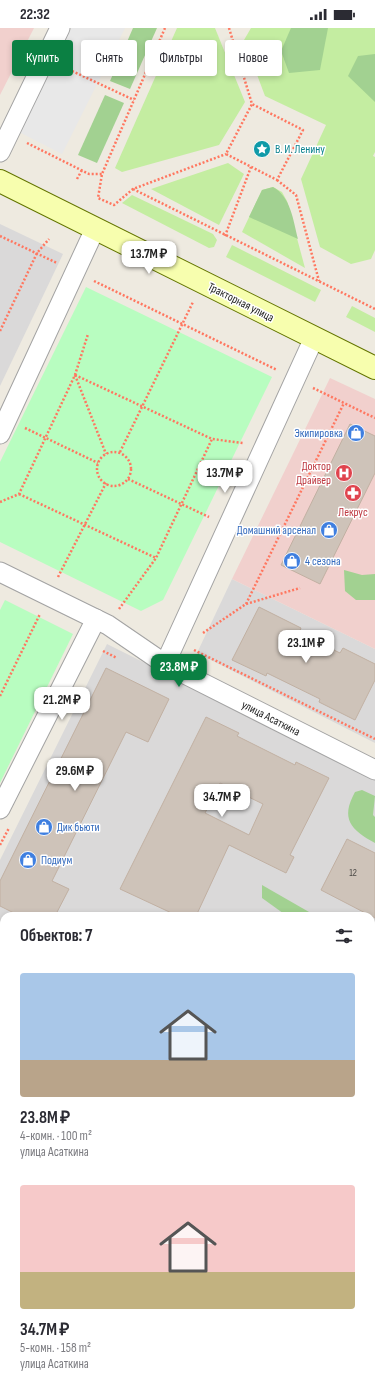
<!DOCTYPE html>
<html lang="ru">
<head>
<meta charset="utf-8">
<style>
  body { margin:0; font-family:"Sofia Sans Condensed",sans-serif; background:#f7f7f7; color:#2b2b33; height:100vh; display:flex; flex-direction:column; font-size:15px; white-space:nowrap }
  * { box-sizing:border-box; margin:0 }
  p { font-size:13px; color:#7c7c81 }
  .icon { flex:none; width:22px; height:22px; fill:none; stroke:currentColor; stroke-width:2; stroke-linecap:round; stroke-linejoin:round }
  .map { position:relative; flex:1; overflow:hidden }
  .drawer { position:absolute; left:0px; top:884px; width:375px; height:480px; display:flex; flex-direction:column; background:#fff; border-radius:12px 12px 0 0; box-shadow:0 2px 6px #0003 }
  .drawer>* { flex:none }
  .hud { position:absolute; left:12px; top:12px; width:351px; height:36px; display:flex; gap:8px }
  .price { position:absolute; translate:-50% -34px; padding:0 9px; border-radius:8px; background:#fff; color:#222; font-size:13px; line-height:26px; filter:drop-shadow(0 1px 2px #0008) }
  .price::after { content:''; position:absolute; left:50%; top:24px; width:12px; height:9px; margin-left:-6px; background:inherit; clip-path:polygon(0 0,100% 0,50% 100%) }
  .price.active { background:#0b8043; color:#fff }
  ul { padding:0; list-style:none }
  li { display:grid; align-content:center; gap:8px; height:212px; padding:0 20px }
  li span { display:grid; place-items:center; height:124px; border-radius:4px; color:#555 }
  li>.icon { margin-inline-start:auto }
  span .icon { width:72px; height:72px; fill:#fffc; stroke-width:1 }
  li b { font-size:17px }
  h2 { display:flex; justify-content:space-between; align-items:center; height:48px; padding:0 20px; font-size:17px }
  .pill { padding:0 14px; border-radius:4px; background:#fff; box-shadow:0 2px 6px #0003; font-size:14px; line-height:36px }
  .pill.active { background:#0b8043; color:#fff }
  .status { display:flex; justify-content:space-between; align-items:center; height:28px; padding:0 20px; background:#fff; direction:ltr }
  .status svg { height:11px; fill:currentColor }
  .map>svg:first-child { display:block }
</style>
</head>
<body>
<div class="status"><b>22:32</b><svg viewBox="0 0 49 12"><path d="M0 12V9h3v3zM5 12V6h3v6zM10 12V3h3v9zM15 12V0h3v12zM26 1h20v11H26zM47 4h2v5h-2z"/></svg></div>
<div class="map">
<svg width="375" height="1364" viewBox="0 0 375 1364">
  <rect width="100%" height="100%" fill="#eeeae0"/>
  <g fill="#dad9d9">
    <path d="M0 196 63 226 0 358Z"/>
    <path d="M232 551 375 621V715L197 625Z"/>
    <path d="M107 616 375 750V1364H40L43 1360H371V888H4V1248L0 1253V832Z"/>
  </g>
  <g fill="#f1d0cd">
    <path d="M0 0H34L0 67Z"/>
    <path d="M330 350 375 371V621L232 551Z"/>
    <path d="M4 1248V1360H43L40 1364H0V1253Z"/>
  </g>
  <g fill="#c4eda1">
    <path d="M177 0H215L245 74 219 117 122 144 115 140Z"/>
    <path d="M251 0H375V124L373 128 375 129V222L371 231 351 236 320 219 301 151 326 97 265 68 244 12Z"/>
    <path d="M228 135 244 146 219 197 151 161Z"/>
    <path d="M273 159 282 164 287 173 305 240 242 204 262 162Z"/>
    <path d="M132 167 213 206 217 212 214 219 209 220 122 175Z"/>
    <path d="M232 217 321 262 315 274 226 229Z"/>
    <path d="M352 278 375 290V304L346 289Z"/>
  </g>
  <g fill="#a2d191">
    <path d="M133 0H157L130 61 110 53Z"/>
    <path d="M291 0H328L320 42 289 45 281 23Z"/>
    <path d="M375 26V74L348 48 358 28Z"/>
    <path d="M105 67 124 75 97 135 78 127Z"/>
    <path d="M273 159C291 169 293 192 298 211L249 189 262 162Z"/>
    <path d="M344 542 362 547 375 546V572H356L345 563Z"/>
    <path d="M362 762 375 768 373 787 375 789V815C351 802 340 791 355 764Z"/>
    <path d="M262 857 316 888H287L262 870Z"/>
    <path d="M2 904H4V996L0 993V905Z"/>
    <path d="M371 928 375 930V974L371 983Z"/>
    <path d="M371 1104 375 1105V1144H371Z"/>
    <path d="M0 1215 4 1218V1244L0 1250Z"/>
    <path d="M28 1360H172L177 1364H35Z"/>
  </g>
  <g fill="#b8fdc0">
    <path d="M86 259 272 349 163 572 141 583 0 514V434Z"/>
    <path d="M5 572 73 606 0 755V582Z"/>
  </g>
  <path fill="#e8e8e8" d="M71 0H125L62 126 19 104Z"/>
  <g fill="#cec3b9" stroke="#c1b0a2" fill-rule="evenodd">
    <path d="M350 396 375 408V445L320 556 281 537Z"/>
    <path d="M259 579 301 600 299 605 340 625 343 620 375 636V652L355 692 319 674 320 671 267 645 266 648 232 632Z"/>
    <path d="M106 640 169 671 148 714 126 704 52 853 69 861 55 888H20L0 878V853Z"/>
    <path d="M206 689 239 705 237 708 295 737 296 734 329 750 290 827 294 829 286 845 229 817 196 888H178L120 861ZM220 755 263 776 249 807 205 785Z"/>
    <path d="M347 811 375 825V890L321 862Z"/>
  </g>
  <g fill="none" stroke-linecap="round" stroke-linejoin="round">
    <g stroke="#a3a3a3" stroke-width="21">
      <g id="street">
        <path d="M0 124 60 0"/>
        <path d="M0 406 95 201"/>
        <path d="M0 544 108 597 165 636 375 742"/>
        <path d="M165 636 314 310"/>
        <path d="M0 781 96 591"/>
      </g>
    </g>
    <g stroke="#647500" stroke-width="24">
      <path id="secondary" d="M0 153 375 340"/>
    </g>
    <g stroke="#ff7760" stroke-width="2.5" stroke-dasharray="2 2" stroke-linecap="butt">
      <path d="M165 0 102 146 98 170 114 177 133 161 226 126"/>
      <path d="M229 0 252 76 226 126 277 152 303 102 252 76"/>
      <path d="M72 43 134 72"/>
      <path d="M27 115 89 146H102"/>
      <path d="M77 151 82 142"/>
      <path d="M277 152 296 167 319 253"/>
      <path d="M133 161 375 281"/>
      <path d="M0 208 57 235"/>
      <path d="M225 208 251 139"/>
      <path d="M94 253 277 342"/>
      <path d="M0 303 37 225 49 211"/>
      <path d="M75 347 212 411 243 415"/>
      <path d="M75 347 106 426"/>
      <path d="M313 360 375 390"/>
      <path d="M25 400 98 435"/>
      <path d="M120 424 193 274"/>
      <circle cx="114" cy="441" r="17"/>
      <path d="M128 451 209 489"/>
      <path d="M19 466 156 530 212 411"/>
      <path d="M0 474 19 466 75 347 88 306"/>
      <path d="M58 549 106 455"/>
      <path d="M246 576 344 375"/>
      <path d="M119 581 156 530"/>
      <path d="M203 605 246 576 300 560"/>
      <path d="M194 622 375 711"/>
      <path d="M103 623 117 630"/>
      <path d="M0 668 40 586"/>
      <path d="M0 817 9 800"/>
      <path d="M0 920 4 919"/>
      <path d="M0 947 4 949"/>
      <path d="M0 996 1 1028 4 1043"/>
    </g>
    <use href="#street" stroke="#fff" stroke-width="19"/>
    <use href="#secondary" stroke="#f7feae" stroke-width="22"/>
  </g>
  <defs>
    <g id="sight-disc" transform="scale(0.9)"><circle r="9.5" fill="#0f9aa8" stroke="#fff"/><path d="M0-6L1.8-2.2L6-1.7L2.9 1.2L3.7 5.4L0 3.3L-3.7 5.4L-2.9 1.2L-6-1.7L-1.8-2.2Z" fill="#fff"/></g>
    <g id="shop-disc" transform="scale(0.9)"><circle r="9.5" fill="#3f7fe0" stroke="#fff"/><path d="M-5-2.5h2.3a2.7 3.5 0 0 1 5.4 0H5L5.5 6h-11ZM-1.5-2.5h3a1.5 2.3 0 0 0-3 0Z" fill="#fff"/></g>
    <g id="hospital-disc" transform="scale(0.9)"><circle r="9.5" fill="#e0444e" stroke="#fff"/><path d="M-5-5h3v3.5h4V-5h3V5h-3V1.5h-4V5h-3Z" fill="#fff"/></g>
    <g id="pharmacy-disc" transform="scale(0.9)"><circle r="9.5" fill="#e0444e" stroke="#fff"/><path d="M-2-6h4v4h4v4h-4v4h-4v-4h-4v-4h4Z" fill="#fff"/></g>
  </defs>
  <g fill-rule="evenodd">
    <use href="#sight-disc" x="262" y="121"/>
    <use href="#shop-disc" x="356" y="405"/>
    <use href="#hospital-disc" x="344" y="445"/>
    <use href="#pharmacy-disc" x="353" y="465"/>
    <use href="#shop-disc" x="329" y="502"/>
    <use href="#shop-disc" x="292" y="533"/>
    <use href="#shop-disc" x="44" y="799"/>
    <use href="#shop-disc" x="28" y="832"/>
  </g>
  <g text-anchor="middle" stroke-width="3" stroke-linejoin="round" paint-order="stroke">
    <g font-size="10" fill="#484643">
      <text x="353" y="848">12</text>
    </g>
    <g font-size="12" fill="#0d838f" stroke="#fff" text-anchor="start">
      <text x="275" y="125">В. И. Ленину</text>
    </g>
    <g font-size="12" fill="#1c1c1c" stroke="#fff">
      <text transform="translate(241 274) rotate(27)" y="4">Тракторная улица</text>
      <text transform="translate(271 690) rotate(27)" y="4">улица Асаткина</text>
    </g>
    <g font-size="12" fill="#366cbe" stroke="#fff" text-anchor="start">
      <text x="343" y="409" text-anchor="end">Экипировка</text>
      <text x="316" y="506" text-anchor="end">Домашний арсенал</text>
      <text x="305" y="537">4 сезона</text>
      <text x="57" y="803">Дик бьюти</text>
      <text x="41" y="836">Подиум</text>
    </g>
    <g font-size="12" fill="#be3a42" stroke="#fff" text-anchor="end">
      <text x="331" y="442">Доктор<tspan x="331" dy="14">Драйвер</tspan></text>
      <text x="353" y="488" text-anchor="middle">Лекрус</text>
    </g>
  </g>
</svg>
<b class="price" style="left:149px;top:247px">13.7M ₽</b>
<b class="price" style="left:225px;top:466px">13.7M ₽</b>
<b class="price" style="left:306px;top:636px">23.1M ₽</b>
<b class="price active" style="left:179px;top:660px">23.8M ₽</b>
<b class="price" style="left:62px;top:693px">21.2M ₽</b>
<b class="price" style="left:75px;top:764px">29.6M ₽</b>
<b class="price" style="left:222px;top:790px">34.7M ₽</b>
<div class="hud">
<a class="pill active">Купить</a>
<a class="pill">Снять</a>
<a class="pill">Фильтры</a>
<a class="pill">Новое</a>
</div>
<section class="drawer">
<h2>Объектов: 7<svg class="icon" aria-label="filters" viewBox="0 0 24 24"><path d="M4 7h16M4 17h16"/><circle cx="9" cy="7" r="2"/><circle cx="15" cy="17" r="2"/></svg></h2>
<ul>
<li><span style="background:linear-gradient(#a9c7e8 70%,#b9a48a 0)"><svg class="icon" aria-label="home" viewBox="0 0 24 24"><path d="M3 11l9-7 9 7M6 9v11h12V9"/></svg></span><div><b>23.8M ₽</b><p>4-комн. · 100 m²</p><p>улица Асаткина</p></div></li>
<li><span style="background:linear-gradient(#f6c9c9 70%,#c2b280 0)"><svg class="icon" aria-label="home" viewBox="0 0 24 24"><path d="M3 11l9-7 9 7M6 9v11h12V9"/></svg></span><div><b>34.7M ₽</b><p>5-комн. · 158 m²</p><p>улица Асаткина</p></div></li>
</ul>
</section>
</div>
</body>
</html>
